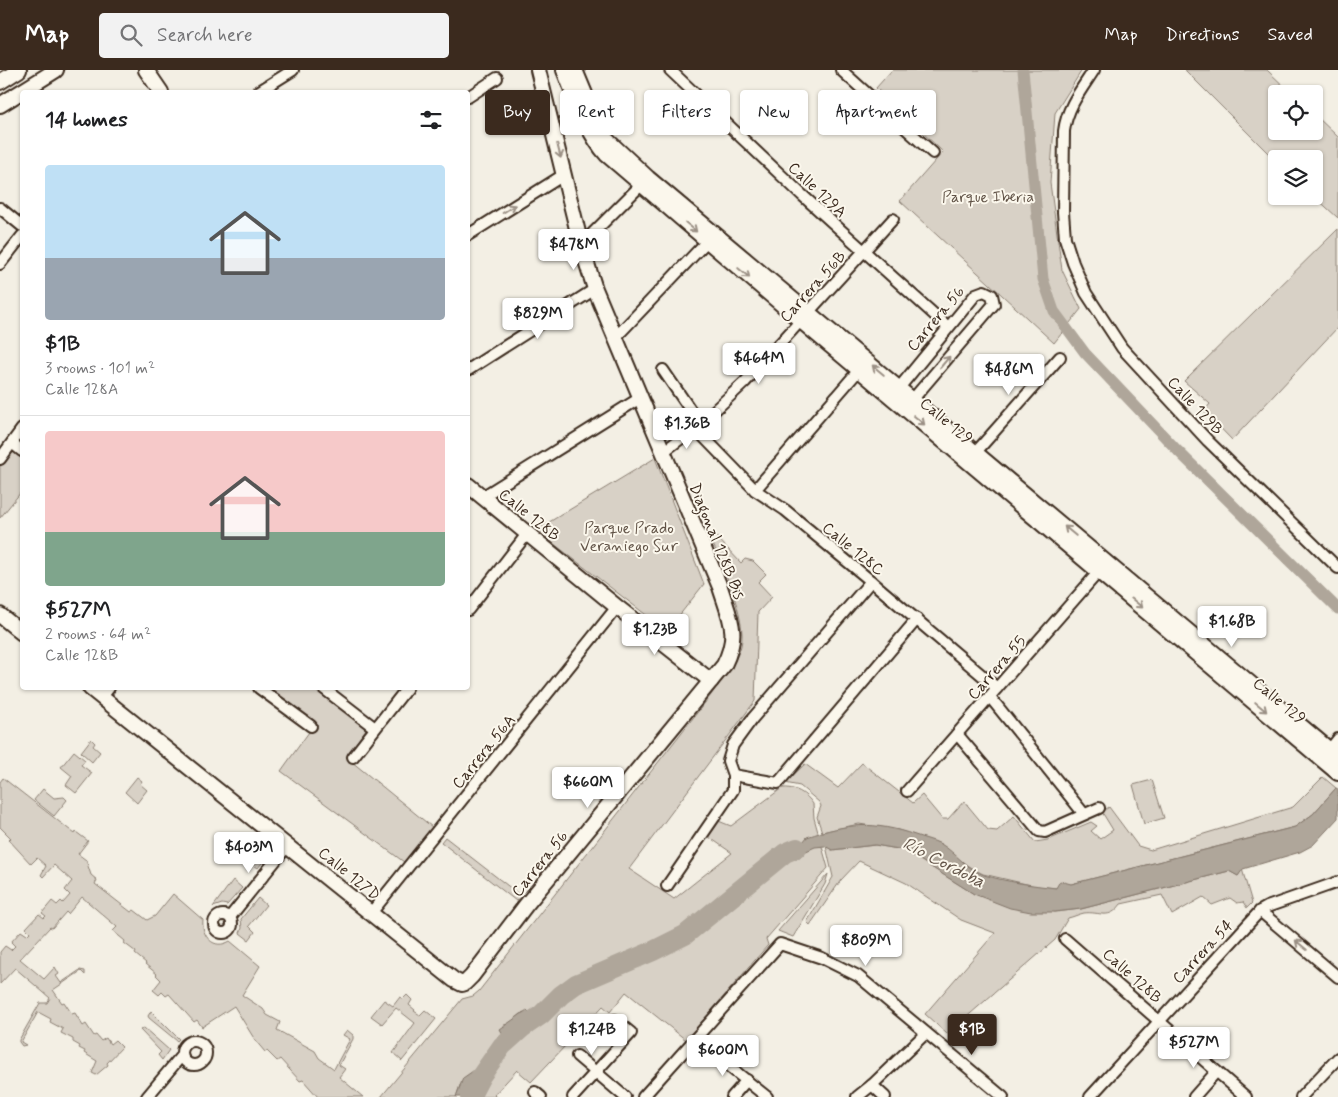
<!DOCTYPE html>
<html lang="en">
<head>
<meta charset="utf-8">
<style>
  body { margin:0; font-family:Mynerve,sans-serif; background:#f2f2f2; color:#202124; height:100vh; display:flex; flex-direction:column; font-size:19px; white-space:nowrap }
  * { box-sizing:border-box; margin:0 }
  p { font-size:16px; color:#757577 }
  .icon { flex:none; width:28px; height:28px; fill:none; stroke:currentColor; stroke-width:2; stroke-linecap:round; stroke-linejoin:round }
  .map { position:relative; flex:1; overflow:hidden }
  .details { position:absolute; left:20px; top:20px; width:450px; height:600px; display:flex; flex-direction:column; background:#fff; border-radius:5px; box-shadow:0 1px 4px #0004 }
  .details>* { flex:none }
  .top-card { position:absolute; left:485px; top:20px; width:475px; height:45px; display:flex; gap:10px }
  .fabs { position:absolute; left:1268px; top:15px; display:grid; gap:10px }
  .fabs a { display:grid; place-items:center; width:55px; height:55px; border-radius:5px; background:#fff; box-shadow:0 1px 4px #0004; font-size:25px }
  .price { position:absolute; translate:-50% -42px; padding:0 11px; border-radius:5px; background:#fff; color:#222; font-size:16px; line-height:32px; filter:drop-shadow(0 1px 2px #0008) }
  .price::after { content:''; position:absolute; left:50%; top:30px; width:15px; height:11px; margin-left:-8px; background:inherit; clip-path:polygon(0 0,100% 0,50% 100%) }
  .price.selected { background:#3b2a1e; color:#fff }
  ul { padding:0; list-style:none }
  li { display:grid; align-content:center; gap:10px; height:265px; padding:0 25px }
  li+li { border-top:1px solid #e0e0e0 }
  li span { display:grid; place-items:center; height:155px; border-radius:5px; color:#555 }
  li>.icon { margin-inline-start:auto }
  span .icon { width:90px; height:90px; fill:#fffc; stroke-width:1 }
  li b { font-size:21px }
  h2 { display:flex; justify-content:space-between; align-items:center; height:60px; padding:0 25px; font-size:21px }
  .pill { padding:0 18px; border-radius:5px; background:#fff; box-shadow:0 1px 4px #0004; font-size:18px; line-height:45px }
  .pill.selected { background:#3b2a1e; color:#fff }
  header { display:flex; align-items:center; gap:30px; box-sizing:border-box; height:70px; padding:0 25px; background:#3b2a1e; color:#fff }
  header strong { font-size:24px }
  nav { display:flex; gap:28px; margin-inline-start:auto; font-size:18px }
  .search { width:350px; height:45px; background:#f2f2f2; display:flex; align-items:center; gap:12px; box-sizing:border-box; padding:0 18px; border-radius:5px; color:#757577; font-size:19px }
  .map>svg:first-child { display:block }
</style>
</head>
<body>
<header>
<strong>Map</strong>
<div class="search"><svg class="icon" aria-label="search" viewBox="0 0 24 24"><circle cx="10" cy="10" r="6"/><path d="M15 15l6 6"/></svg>Search here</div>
<nav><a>Map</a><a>Directions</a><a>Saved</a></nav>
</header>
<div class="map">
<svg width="1338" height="1027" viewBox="0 0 1338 1027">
  <rect width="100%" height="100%" fill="#f3efe4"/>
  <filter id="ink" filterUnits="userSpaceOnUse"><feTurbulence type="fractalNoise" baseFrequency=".02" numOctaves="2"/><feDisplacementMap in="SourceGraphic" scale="10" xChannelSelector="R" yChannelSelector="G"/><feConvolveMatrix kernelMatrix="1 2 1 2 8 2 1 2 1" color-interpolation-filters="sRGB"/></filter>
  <g filter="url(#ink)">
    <g fill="#d8d1c6" stroke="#8a7e72" fill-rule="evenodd">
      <path d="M892 0H1082L1055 43 1050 113 1062 200 1081 239 1054 273 900 131 943 82 876 18Z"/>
      <path d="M1185 0H1267L1292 24H1276V61H1314V44L1338 67V148L1314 126V89H1276V91Z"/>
      <path d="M1338 159V257L1232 370 1204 341 1210 334 1184 311Z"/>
      <path d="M12 378 22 386V422H21L0 448V394Z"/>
      <path d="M655 388 704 514 667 561 536 460Z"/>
      <path d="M713 463 741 493 745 489 753 491 766 504 758 512 772 527 758 542 755 631 629 799 674 829 732 783 706 765 716 750 731 756 782 718C795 717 806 723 813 734L814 748 828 798 766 869 768 875 686 970 626 922 610 942 603 936 531 1012 517 1000 494 1025 496 1027H473L474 1022 480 1015 477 1007 460 1015 456 1027H381L462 929 473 926 479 921 711 625C721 610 736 594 741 576 748 550 720 490 709 465ZM523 942 532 945 526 953 504 968V955L511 953Z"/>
      <path d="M265 618H314L366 659 346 687 432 757 404 792 281 701 314 655Z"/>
      <path d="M91 669 95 673 93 676 100 682 92 692 81 682Z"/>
      <path d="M74 681 85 690 81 695 92 703 76 723 66 715 72 706 61 697Z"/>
      <path d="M862 693 913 733 922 725 942 749H948L964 731 988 760 997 761 1014 746 1035 772 1048 770 1091 752 1097 756 1091 761 1100 769 1113 760 1102 742 1109 737 1138 776 1151 780 1293 737 1323 707 1336 718 1313 744 1295 757 1056 818 1035 816 983 804 962 793 940 774 898 760 859 754 822 762 817 747 821 736 819 732 800 716 785 713 805 694 838 718Z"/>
      <path d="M137 707 142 711 140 714 147 720 137 733 125 722Z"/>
      <path d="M3 708 75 764 76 762 88 771 78 784 86 790 91 805 97 810 95 814 131 842 134 840 147 850 155 846 173 824 203 850C201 866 214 881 230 871L260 896 242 925 263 939 267 945 280 952 277 960 315 981 319 988 334 999 350 969 343 965 347 960 353 965V969L339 995 345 999 339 1007 363 1027H318L303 1010 300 1011 280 989 277 991 267 981 265 982 255 970 234 936 202 957 197 950 194 952 169 924 166 926 162 922 159 925 153 920 161 910 156 905 157 904 145 894 146 893 135 884 136 882 124 873 125 871 113 861 117 857 82 827 68 844 66 842 52 858 50 857 20 889 44 909 55 897 59 904 56 906 61 913 80 900 85 901V905L81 901 53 920 62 933 64 932 72 944 75 943 83 956 86 954 94 966 96 965 101 971 106 968 110 974 115 970 122 977 107 993 108 995 96 1005 92 1003 97 991 84 983 85 981 79 978 80 976 73 972V969L61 963 63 959 50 952 51 949 38 942 21 972 26 975 22 976 19 972V970L40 933H47L50 928 15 898 0 914V882L5 876 11 880 15 876 11 872 21 861 27 865 30 862 26 858 39 844 44 848 46 846 42 843 52 831 57 835 61 831 63 833 70 825 65 820 72 811 54 795 43 807 41 805 46 796 37 788 31 794 9 770 11 768 0 757V712Z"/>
      <path d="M1152 710 1164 748 1144 754 1133 715Z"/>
      <path d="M43 719 54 728 64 727 67 730 54 746 34 730Z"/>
      <path d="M445 767 521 826 516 831 441 772Z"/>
      <path d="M261 768 273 777 272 780 258 798 251 793 252 791 250 789 262 774 258 771Z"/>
      <path d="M875 775 904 780 974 824 1055 842 1081 839 1229 801 1238 806 1242 799 1252 833 1247 838 1243 832 1237 833 1230 828 1212 835 1203 827 1172 845 1162 825 1121 834C1109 851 1100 841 1084 843 1079 844 1073 847 1068 848L1055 870 947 964 925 944 995 863 961 850 906 813 859 791 841 810 810 855 807 852 833 807 826 776 832 780Z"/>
      <path d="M828 804 825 814 793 867 778 861Z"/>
      <path d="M233 810 242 818 227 835 222 834 213 837Z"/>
      <path d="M258 828 266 835 249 856 255 862 249 870 240 863 242 858 241 849Z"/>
      <path d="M407 925 412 930 409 935 415 940 414 941 420 945 425 940 436 949 402 991 393 983 415 953 396 938 382 954 371 946 384 930 393 936 400 927 403 929Z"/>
      <path d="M151 941 179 969 177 971 149 948 148 946Z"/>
      <path d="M144 958 169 980 162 990 158 985 161 982 140 960Z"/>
    </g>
    <g fill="#afa69a" stroke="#817468">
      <path d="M1336 718 1338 719V748L1313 775 1300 782 1243 799 1238 806 1229 801 1081 839 1055 842H1031L1010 838 974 824 904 780 875 775 832 780 825 776 815 777 804 782 798 781 793 784 788 783 784 792 771 791 768 794 766 791 773 787 775 788 782 784 783 779 798 769 803 772 807 767C848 753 874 751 915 765 923 768 933 770 941 774 956 783 965 798 984 805 1007 812 1032 815 1056 818L1060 811 1071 814 1295 757 1313 744Z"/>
      <path d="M527 940 532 945 526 953 505 968 500 959Z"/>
      <path d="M473 1001C480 1006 482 1018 474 1023L473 1027H456L463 1008Z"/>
    </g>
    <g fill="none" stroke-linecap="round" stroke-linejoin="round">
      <path stroke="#afa69a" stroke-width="11" d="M1023 0 1043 209 1054 241 1085 283 1178 381 1338 539"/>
      <path stroke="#afa69a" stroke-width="20" d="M470 1027 481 1006 502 976 522 958 541 945 561 925 576 914 653 881 685 865 785 783 797 778"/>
      <g stroke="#3b2a1e" stroke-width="14">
        <g id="street">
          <path d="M670 0 802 125 948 257"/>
          <path d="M841 0 933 83"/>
          <path d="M1094 0C1081 20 1067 37 1064 61L1063 142 1065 168 1073 193 1086 223 1122 278 1208 371 1338 498"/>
          <path d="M258 22 293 0"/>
          <path d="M468 27 497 8"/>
          <path d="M0 138 22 156"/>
          <path d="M468 165 565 104"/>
          <path d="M581 175 646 110"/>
          <path d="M0 194 22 166"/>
          <path d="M615 268 711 167"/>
          <path d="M468 300 595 219"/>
          <path d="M663 300 700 354"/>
          <path d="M899 318 976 224 984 221 992 225 994 234 913 329"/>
          <path d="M695 358 755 420 785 440 871 511 997 618"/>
          <path d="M12 373 22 381"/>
          <path d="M663 382 700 354 745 312 893 149"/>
          <path d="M976 382 1060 287"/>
          <path d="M0 389 22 359"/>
          <path d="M755 420 859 300"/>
          <path d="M482 427 640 328"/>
          <path d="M468 540 527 464"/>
          <path d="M259 618 311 656"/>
          <path d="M323 618 375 658"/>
          <path d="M102 627 109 618"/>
          <path d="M990 627 1084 744"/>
          <path d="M957 664 1039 761 1045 762 1099 738"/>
          <path d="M1326 684 1338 669"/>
          <path d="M353 687 407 618"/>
          <path d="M733 705 778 713 917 549"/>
          <path d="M907 721 1102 498"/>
          <path d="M667 816 733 720V705L728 691 733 675 752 649 871 511"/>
          <path d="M1260 841 1338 907"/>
          <path d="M371 843 617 537"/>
          <circle cx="223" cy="854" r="9"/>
          <path d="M230 847 288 775"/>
          <path d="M1065 869 1246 1027"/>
          <path d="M695 969 767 1027"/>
          <circle cx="194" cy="983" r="12"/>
          <path d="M577 986 625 1027"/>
          <path d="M872 1015 885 1027"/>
          <path d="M535 1022 541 1027"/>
          <path d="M147 1027 182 985"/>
          <path d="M573 1027 631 963 615 950"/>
          <path d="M643 1027 780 874 822 888 858 906 1003 1027"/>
          <path d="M732 1027 747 1010"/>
          <path d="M857 1027 872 1015 925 964"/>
          <path d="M1090 1027 1260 841 1267 837 1338 812"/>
          <path d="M1194 1027 1216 1002"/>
          <path d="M1301 1027 1338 988"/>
        </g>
      </g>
      <g stroke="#3b2a1e" stroke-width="18">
        <g id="secondary">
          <path d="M146 0 161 22"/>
          <path d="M564 0C575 27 587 63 607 85L801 251 1338 703"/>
          <path d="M575 0 597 53 606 69 648 108 1338 687"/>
          <path d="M0 12 19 0"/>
          <path d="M0 35 56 0"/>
          <path d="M468 415 617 537 711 611"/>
          <path d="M0 545 22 563"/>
          <path d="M90 618 454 910 462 914 465 913 472 906 526 835 724 595C740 563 730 549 720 517L595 219 581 175 538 0"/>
        </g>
      </g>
      <use href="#street" stroke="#fbf7ec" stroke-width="10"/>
      <use href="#secondary" stroke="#fbf7ec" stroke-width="14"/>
    </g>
    <defs><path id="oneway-shaft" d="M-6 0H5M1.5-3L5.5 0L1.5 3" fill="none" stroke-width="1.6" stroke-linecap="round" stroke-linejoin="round" transform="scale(1.25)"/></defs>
    <g stroke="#9b9085">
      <use href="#oneway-shaft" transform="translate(559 81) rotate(76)"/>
      <use href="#oneway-shaft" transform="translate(509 139) rotate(-32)"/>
      <use href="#oneway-shaft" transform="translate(691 157) rotate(40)"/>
      <use href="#oneway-shaft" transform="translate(744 203) rotate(40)"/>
      <use href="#oneway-shaft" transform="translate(945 292) rotate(-50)"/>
      <use href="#oneway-shaft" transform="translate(878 300) rotate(-140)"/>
      <use href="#oneway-shaft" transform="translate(919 350) rotate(40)"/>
      <use href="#oneway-shaft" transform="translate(1070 461) rotate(-140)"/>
      <use href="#oneway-shaft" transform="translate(1137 533) rotate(40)"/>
      <use href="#oneway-shaft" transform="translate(1261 637) rotate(40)"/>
      <use href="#oneway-shaft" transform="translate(1301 875) rotate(-140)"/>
    </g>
  </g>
  <g text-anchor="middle" stroke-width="4" stroke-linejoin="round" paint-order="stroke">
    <g font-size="16" fill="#3b2a1e" stroke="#fbf7ec">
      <text transform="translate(818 119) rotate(43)" y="6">Calle 129A</text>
      <text transform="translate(812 216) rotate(-48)" y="6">Carrera 56B</text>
      <text transform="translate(935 248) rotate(-50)" y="6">Carrera 56</text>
      <text transform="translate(1196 335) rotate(47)" y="6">Calle 129B</text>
      <text transform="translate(947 350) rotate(40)" y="6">Calle 129</text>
      <text transform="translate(530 444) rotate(39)" y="6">Calle 128B</text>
      <text transform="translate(718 471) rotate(68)" y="6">Diagonal 128B Bis</text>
      <text transform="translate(854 478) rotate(39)" y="6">Calle 128C</text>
      <text transform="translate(996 597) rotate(-49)" y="6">Carrera 55</text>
      <text transform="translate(1280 630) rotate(40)" y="6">Calle 129</text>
      <text transform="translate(483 681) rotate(-51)" y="6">Carrera 56A</text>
      <text transform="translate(539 793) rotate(-51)" y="6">Carrera 56</text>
      <text transform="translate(350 803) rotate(39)" y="6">Calle 127D</text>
      <text transform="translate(1202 881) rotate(-47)" y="6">Carrera 54</text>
      <text transform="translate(1133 905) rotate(42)" y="6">Calle 128B</text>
    </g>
    <g font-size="16" fill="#625448" stroke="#fbf7ec">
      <text x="988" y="132">Parque Iberia</text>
      <text x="629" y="463">Parque Prado<tspan x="629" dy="18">Veraniego Sur</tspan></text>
    </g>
    <g font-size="18" font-style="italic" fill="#645549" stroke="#fbf7ec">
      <text transform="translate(944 792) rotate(27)" y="6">Río Cordoba</text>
    </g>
  </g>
</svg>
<div class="fabs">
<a><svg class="icon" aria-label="locate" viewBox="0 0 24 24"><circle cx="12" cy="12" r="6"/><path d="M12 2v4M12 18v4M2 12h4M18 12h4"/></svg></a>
<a><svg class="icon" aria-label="layers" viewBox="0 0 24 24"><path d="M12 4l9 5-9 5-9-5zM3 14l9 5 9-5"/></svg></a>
</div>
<b class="price" style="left:574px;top:201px">$478M</b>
<b class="price" style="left:538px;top:270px">$829M</b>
<b class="price" style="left:759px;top:315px">$464M</b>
<b class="price" style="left:1009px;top:326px">$486M</b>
<b class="price" style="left:687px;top:380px">$1.36B</b>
<b class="price" style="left:1232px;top:578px">$1.68B</b>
<b class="price" style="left:655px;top:586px">$1.23B</b>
<b class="price" style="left:588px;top:739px">$660M</b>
<b class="price" style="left:249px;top:804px">$403M</b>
<b class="price" style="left:866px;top:897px">$809M</b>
<b class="price" style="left:592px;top:986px">$1.24B</b>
<b class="price selected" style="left:972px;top:986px">$1B</b>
<b class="price" style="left:1194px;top:999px">$527M</b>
<b class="price" style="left:723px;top:1007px">$600M</b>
<div class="top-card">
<a class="pill selected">Buy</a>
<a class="pill">Rent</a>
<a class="pill">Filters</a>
<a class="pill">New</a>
<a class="pill">Apartment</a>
</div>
<section class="details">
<h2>14 homes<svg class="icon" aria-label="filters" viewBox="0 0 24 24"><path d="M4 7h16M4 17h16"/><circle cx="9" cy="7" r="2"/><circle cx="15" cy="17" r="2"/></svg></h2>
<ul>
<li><span style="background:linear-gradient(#bfe0f5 60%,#9aa5b1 0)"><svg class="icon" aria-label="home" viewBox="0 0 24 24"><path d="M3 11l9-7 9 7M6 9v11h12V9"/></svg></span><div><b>$1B</b><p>3 rooms · 101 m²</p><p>Calle 128A</p></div></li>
<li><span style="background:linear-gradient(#f6c9c9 65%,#7fa58c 0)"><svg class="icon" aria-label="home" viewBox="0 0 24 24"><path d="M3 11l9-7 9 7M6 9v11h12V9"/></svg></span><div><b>$527M</b><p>2 rooms · 64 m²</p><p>Calle 128B</p></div></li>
</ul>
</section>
</div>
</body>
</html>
